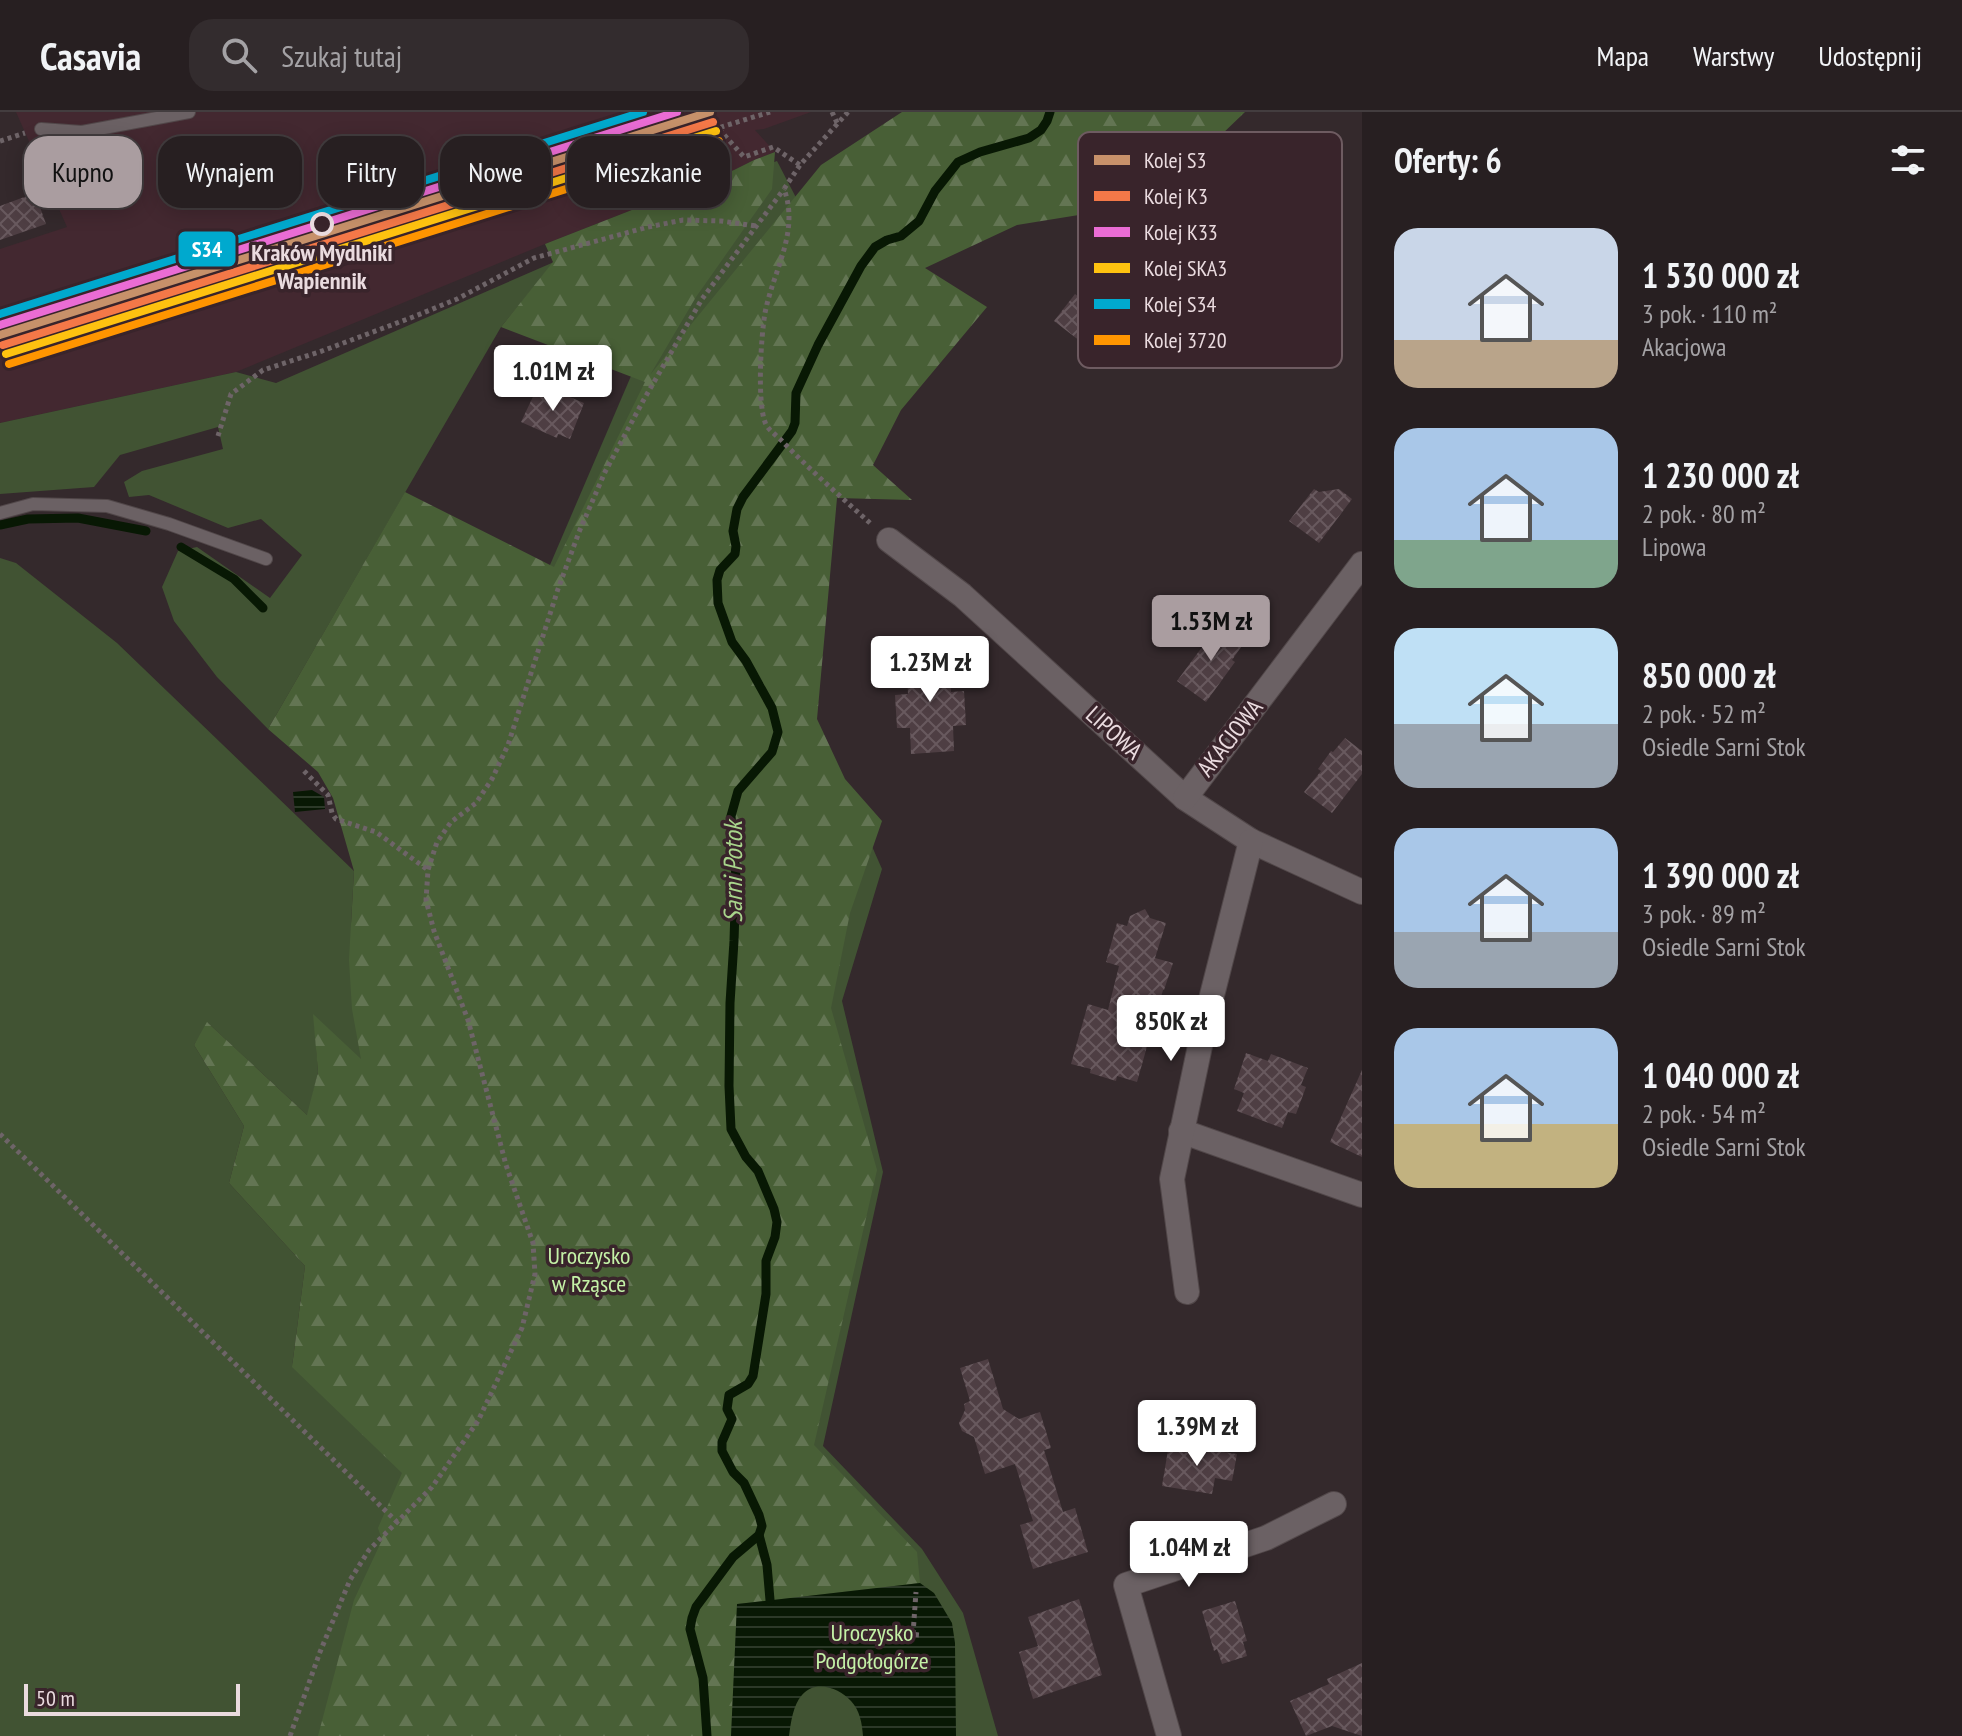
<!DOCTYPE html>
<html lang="pl">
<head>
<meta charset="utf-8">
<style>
  body { margin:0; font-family:"PT Sans Narrow",sans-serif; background:#332c2e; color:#f1f3f6; height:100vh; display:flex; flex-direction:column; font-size:30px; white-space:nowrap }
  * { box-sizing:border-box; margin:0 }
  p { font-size:26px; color:#a4a2a5 }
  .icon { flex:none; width:44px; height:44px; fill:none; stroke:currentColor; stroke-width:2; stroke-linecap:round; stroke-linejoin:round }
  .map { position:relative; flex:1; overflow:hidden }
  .drawer { display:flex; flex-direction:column; background:#271f21; width:600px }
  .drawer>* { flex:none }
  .guide { position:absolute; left:24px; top:24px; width:760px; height:72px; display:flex; gap:16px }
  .scale { position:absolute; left:24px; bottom:20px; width:216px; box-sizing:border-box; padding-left:8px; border:4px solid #eadbdf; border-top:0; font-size:22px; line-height:28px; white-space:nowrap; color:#eadbdf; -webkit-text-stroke:6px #39242b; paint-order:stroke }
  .price { position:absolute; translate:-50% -68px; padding:0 18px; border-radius:8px; background:#fff; color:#222; font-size:26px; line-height:52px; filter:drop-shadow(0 2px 4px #0008) }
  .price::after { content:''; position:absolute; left:50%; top:48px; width:24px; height:18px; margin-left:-12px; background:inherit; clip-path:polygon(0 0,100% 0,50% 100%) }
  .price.selected { background:#aa9da0; color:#111 }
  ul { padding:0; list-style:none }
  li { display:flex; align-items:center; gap:24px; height:200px; padding:0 32px }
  li span { display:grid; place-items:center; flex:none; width:224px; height:160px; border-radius:24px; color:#555 }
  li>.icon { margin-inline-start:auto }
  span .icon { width:96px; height:96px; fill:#fffc; stroke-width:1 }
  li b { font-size:34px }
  h2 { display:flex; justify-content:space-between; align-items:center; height:96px; padding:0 32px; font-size:34px }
  .tag { padding:0 28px; border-radius:24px; background:#271f21; box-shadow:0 4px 20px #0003,0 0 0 2px #433d3f; font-size:28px; line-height:72px }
  .tag.selected { background:#aa9da0; color:#111 }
  header { display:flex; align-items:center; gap:48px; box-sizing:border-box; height:112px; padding:0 40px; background:#271f21; border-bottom:2px solid #433d3f }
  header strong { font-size:38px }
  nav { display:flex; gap:44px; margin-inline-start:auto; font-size:28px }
  .search { width:560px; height:72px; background:#332c2e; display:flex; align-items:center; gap:20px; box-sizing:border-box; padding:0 28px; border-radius:24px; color:#a4a2a5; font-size:30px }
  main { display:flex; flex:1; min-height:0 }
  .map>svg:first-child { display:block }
</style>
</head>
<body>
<header>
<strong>Casavia</strong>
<div class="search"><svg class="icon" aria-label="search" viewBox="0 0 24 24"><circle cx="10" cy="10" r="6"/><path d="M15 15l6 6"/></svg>Szukaj tutaj</div>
<nav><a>Mapa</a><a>Warstwy</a><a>Udostępnij</a></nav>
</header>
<main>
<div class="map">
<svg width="1362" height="1624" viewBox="0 0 1362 1624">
  <defs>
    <pattern id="forest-firs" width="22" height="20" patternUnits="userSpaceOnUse" patternTransform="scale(2)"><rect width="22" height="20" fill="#485f36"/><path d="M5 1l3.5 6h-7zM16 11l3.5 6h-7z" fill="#637553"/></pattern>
    <pattern id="water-rules" width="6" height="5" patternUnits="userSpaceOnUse" patternTransform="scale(2)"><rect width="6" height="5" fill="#081804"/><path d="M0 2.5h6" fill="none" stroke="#2c3928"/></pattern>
    <pattern id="building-cross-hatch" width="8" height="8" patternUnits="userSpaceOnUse" patternTransform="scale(2)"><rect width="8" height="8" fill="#4e3e43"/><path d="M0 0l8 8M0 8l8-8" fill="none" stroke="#68595e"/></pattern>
  </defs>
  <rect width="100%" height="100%" fill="#34292c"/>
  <path fill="#432830" d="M16 0H811L764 17 755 18 775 40 754 48 734 58 545 132 236 260 0 311V137L67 115Z"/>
  <g fill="#415333" fill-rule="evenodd">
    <path d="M777 49 804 101 813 601 882 757 842 889 883 1060 823 1334 922 1437 963 1501 998 1624H0V446L16 451 117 531 354 759 351 812 469 642 655 208 706 75ZM314 903 331 1075 292 1255 305 1154 229 1071 244 1014 194 933 208 911 308 1004 318 960Z"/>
    <path d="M554 150 501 215 268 617 217 565 174 509 162 475 178 439 197 435 270 486 302 443 261 407 228 416 149 383 129 385 124 370 142 359 223 337 218 315 120 343 94 375 0 382V311L236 260 276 271Z"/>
  </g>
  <path fill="url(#forest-firs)" d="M902 0H1245L1220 24 1174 56 1128 95 1017 113 925 156 987 195 901 298 873 353 912 388 837 386 817 607 845 667 882 709 850 801 831 896 877 1058 814 1333 917 1440 920 1471 737 1492 731 1624H318L354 1488 382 1428 378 1416 402 1361 292 1255 305 1154 229 1071 244 1014 194 933 207 910 307 1003 318 960 313 902 361 947 352 897 349 848 354 759 333 686 318 660 268 617 405 380 554 455 645 270 501 215 553 150 545 132 734 58 754 48 775 40 772 77 696 185 650 263 821 53Z"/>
  <g fill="url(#water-rules)">
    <path d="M312 678 324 685 325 697 295 700 293 680Z"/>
    <path d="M920 1471 934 1481 952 1511 955 1531 956 1624H863C862 1611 860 1599 851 1589 840 1576 815 1567 802 1583 793 1593 791 1610 789 1624H731L737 1492Z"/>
  </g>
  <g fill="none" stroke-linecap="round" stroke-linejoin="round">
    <g stroke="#081804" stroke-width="9">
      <path d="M0 413 28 407 78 406 146 419"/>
      <path d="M181 435 234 467 263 496"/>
      <path d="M759 1423 767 1453 770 1488"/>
      <path d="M707 1624 703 1566 690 1517 692 1506 696 1495 733 1445 759 1423 762 1414 759 1403 744 1371 733 1360 722 1339V1330L732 1307 727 1297 729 1283 748 1272 753 1264 766 1182V1149L775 1125 777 1110 774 1097 758 1059 746 1045 731 1017 729 974 730 891 734 829 736 765 731 704 738 679 772 640 778 620 772 596 746 549 732 530 718 491 717 468 720 458 735 442 736 434 733 419 737 397 743 385 792 319 795 311 796 281 818 233 861 154 875 135 887 128 901 124 919 109 935 79 958 50 980 40 1029 26 1041 18 1047 9 1050 0"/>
    </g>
  </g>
  <g fill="url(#building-cross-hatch)">
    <path d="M35 81 46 112 0 128V94Z"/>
    <path d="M1075 182 1138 230 1115 256 1054 209Z"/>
    <path d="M539 272 584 291 570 327 558 322 557 326 521 310Z"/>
    <path d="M1314 377 1319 380 1339 377 1352 387 1319 431 1289 409Z"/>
    <path d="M1219 512 1244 531 1232 548 1235 550 1206 590 1177 569Z"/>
    <path d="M949 539 951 580 964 579 966 613 953 614 954 639 911 642 910 616H897L895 583 908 582 906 541Z"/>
    <path d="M1345 626 1362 639V662L1332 701 1304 680 1321 659 1318 657 1331 639 1333 640Z"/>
    <path d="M1145 797 1150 806 1166 811 1155 846 1173 851 1164 878H1163L1137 970 1117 964 1116 969 1090 961 1091 957 1071 952 1088 892 1108 898 1119 854 1106 850 1117 811 1127 814 1130 804Z"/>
    <path d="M1246 941 1268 949 1271 942 1308 956 1301 973 1306 975 1296 1002 1288 1000 1282 1016 1237 999 1244 981 1234 977Z"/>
    <path d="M1362 958V1045L1330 1030Z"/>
    <path d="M988 1247 1003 1297 1019 1307 1040 1300 1051 1336 1044 1338 1063 1400 1075 1396 1088 1440 1033 1457 1020 1413 1033 1409 1015 1352 985 1362 974 1325 962 1319 959 1311 965 1298 964 1292 970 1289 960 1256Z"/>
    <path d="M1169 1332 1237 1342 1232 1369 1215 1366 1212 1382 1162 1374Z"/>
    <path d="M1079 1487 1102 1563 1033 1587 1019 1540 1038 1534 1028 1505Z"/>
    <path d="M1235 1489 1247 1529 1243 1530 1247 1544 1222 1552 1217 1537 1214 1539 1202 1499Z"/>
    <path d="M1362 1551V1624L1332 1614 1306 1624 1290 1589 1329 1572 1327 1567Z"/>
  </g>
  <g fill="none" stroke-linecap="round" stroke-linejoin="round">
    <g stroke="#514749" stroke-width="14">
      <g id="service">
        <path d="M41 17 82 20 189 0"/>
        <path d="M0 401 33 392 107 394 169 412 266 447"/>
      </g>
    </g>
    <g stroke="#514749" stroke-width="26">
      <g id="minor">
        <path d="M889 428 962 483 1185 686 1251 729 1362 780"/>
        <path d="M1185 686 1362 452"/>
        <path d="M1181 1019 1362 1083"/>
        <path d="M1187 1180 1172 1067 1204 915 1251 729"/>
        <path d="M1169 1624 1126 1473 1266 1426 1334 1392"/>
      </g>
    </g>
    <g stroke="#6e6468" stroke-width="5" stroke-dasharray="4 4" stroke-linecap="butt">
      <path d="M770 0 718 16 744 45 773 35 800 53"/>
      <path d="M832 0 838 13"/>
      <path d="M848 0 800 53 784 77C800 120 773 159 765 201 761 224 757 289 765 310 767 317 776 323 781 328 809 357 840 384 870 411"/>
      <path d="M0 29 25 21"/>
      <path d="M218 324 231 282 263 258 322 239 413 205 457 187 534 146 648 115 683 108 721 109 756 114"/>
      <path d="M304 659 328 683 332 701 336 707 376 720 428 758"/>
      <path d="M0 1022 397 1410"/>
      <path d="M899 1521 920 1523"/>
      <path d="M913 1522 916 1480"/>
      <path d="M290 1624 320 1540 350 1468 369 1438 432 1375 478 1309 522 1216 535 1162 533 1131 506 1053 468 908 434 819 426 788 428 758 437 730 451 710 476 691 492 667 508 633 558 477 579 420 605 360 643 289 702 187 784 77"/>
    </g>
    <use href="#service" stroke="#6b6164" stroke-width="12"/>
    <use href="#minor" stroke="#6b6164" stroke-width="24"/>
    <g stroke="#39242b" stroke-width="14">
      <path id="rail-1" d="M0 223 710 0"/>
    </g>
    <g stroke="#39242b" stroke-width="14">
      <path id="rail-2" d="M3 233 713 10"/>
    </g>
    <g stroke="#39242b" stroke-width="14">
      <path id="rail-3" d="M0 213 677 0"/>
    </g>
    <g stroke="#39242b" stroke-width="14">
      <path id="rail-4" d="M6 242 716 19"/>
    </g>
    <g stroke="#39242b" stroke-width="14">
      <path id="rail-5" d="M0 202 643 0"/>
    </g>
    <g stroke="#39242b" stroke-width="14">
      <path id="rail-6" d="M9 252 719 29"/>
    </g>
    <use href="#rail-1" stroke="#c7916a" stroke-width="8"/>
    <use href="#rail-2" stroke="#f47848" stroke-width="8"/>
    <use href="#rail-3" stroke="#ea6cd4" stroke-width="8"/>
    <use href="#rail-4" stroke="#fec210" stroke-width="8"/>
    <use href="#rail-5" stroke="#00a9ce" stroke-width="8"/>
    <use href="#rail-6" stroke="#ff9500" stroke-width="8"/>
  </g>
  <circle fill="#39242b" stroke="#eadbdf" stroke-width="4" cx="322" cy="112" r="10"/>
  <g text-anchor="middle" stroke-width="7" stroke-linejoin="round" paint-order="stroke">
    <g font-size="24" font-weight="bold" fill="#eadbdf" stroke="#39242b">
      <text x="322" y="149">Kraków Mydlniki<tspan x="322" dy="28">Wapiennik</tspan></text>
    </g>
    <g font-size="24" fill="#eadbdf" stroke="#39242b">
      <text transform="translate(1114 621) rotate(42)" y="8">LIPOWA</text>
      <text transform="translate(1230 626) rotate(-52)" y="8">AKACJOWA</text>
    </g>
    <g font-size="24" fill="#c4f2a7" stroke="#39242b">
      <text x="589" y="1152">Uroczysko<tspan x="589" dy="28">w Rząsce</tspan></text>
      <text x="872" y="1529">Uroczysko<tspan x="872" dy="28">Podgołogórze</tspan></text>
    </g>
    <g font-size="26" font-style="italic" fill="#a8d58b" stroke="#39242b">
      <text transform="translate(733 760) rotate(-90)" y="9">Sarni Potok</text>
    </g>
  </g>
  <rect x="1078" y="20" width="264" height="236" rx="12" fill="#39242b" stroke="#6e5b61" stroke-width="2"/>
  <rect x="1094" y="43" width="36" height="10" fill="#c7916a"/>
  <rect x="1094" y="79" width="36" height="10" fill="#f47848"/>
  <rect x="1094" y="115" width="36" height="10" fill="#ea6cd4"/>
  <rect x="1094" y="151" width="36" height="10" fill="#fec210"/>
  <rect x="1094" y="187" width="36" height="10" fill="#00a9ce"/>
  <rect x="1094" y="223" width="36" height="10" fill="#ff9500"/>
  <g font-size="22" fill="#eadbdf">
    <text x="1144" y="56">Kolej S3</text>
    <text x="1144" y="92">Kolej K3</text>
    <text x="1144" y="128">Kolej K33</text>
    <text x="1144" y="164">Kolej SKA3</text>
    <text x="1144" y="200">Kolej S34</text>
    <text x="1144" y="236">Kolej 3720</text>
  </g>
  <rect stroke="#39242b" stroke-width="3" x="177" y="118" width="60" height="38" rx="8" fill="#00a9ce"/>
  <g font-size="22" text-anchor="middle" font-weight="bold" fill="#fff">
    <text x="207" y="145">S34</text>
  </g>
</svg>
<div class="scale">50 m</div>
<b class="price" style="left:553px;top:301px">1.01M zł</b>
<b class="price selected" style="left:1211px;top:551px">1.53M zł</b>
<b class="price" style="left:930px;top:592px">1.23M zł</b>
<b class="price" style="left:1171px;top:951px">850K zł</b>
<b class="price" style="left:1197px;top:1356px">1.39M zł</b>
<b class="price" style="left:1189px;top:1477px">1.04M zł</b>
<div class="guide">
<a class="tag selected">Kupno</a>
<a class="tag">Wynajem</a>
<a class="tag">Filtry</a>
<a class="tag">Nowe</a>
<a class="tag">Mieszkanie</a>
</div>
</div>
<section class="drawer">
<h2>Oferty: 6<svg class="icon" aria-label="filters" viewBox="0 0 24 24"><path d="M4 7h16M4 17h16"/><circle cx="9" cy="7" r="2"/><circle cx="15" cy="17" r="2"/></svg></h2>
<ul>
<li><span style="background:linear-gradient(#c9d6e8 70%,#b9a48a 0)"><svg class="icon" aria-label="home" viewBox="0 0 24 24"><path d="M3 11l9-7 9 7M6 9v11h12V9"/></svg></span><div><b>1 530 000 zł</b><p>3 pok. · 110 m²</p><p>Akacjowa</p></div></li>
<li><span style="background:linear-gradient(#a9c7e8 70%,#7fa58c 0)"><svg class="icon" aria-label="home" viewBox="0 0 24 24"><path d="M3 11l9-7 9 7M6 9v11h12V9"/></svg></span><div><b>1 230 000 zł</b><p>2 pok. · 80 m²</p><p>Lipowa</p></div></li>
<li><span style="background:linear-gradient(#bfe0f5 60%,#9aa5b1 0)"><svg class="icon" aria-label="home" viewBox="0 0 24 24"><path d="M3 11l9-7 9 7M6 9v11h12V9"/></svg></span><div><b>850 000 zł</b><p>2 pok. · 52 m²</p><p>Osiedle Sarni Stok</p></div></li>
<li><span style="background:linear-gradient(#a9c7e8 65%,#9aa5b1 0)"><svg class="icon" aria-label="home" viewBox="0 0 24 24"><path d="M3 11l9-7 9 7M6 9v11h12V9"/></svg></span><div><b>1 390 000 zł</b><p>3 pok. · 89 m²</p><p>Osiedle Sarni Stok</p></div></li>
<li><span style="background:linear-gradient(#a9c7e8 60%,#c2b280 0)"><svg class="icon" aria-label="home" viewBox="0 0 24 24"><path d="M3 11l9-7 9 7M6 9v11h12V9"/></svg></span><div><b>1 040 000 zł</b><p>2 pok. · 54 m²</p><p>Osiedle Sarni Stok</p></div></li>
</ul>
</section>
</main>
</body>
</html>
